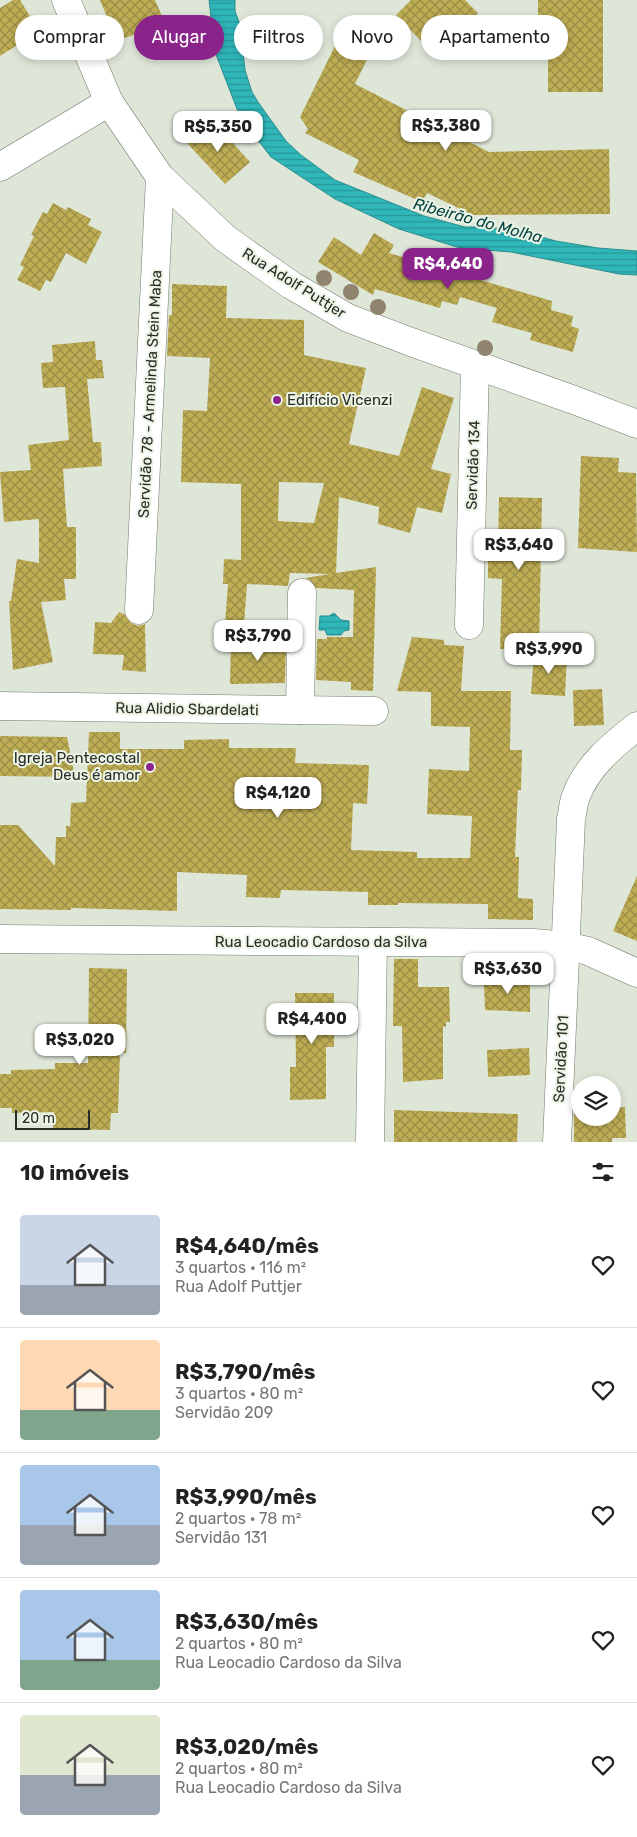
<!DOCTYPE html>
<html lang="pt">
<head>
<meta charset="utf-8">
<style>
  body { margin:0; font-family:Rubik,sans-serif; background:#f6f6f6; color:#222; height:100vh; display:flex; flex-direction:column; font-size:19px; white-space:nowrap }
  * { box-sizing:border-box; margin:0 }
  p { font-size:16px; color:#767676 }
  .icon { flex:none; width:28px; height:28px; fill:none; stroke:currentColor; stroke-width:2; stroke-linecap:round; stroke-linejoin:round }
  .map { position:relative; height:1142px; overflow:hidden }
  .details { display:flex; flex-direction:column; background:#fff; flex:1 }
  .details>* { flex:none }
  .banner { position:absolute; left:15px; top:15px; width:608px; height:45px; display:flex; gap:10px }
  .buttons { position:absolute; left:571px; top:1076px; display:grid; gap:10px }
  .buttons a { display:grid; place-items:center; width:50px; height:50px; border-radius:50%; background:#fff; box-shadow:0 2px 8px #0003; font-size:25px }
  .scale { position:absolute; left:15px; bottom:12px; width:75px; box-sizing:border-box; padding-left:5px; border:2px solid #292c27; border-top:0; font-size:14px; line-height:18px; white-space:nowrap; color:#292c27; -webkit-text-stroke:4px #ecf4e5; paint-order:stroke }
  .price { position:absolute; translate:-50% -42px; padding:0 11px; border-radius:10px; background:#fff; color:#222; font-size:16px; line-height:32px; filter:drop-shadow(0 1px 2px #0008) }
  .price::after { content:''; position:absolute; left:50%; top:30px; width:15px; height:11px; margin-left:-8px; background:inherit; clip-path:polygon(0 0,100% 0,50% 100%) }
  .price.on { background:#8a248b; color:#fff }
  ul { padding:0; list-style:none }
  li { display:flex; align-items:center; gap:15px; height:125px; padding:0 20px }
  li+li { border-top:1px solid #e0e0e0 }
  li span { display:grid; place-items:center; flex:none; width:140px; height:100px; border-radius:5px; color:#555 }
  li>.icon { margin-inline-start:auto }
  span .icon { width:60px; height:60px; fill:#fffc; stroke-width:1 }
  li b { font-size:21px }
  h2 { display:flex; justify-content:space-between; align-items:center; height:60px; padding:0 20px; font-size:21px }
  .tag { padding:0 18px; border-radius:22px; background:#fff; box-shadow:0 2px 8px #0003; font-size:18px; line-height:45px }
  .tag.on { background:#8a248b; color:#fff }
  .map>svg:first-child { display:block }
</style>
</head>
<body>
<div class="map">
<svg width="637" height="1142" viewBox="0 0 637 1142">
  <defs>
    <pattern id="water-rules" width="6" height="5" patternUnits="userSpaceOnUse" patternTransform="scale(1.25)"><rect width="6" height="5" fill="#2fb7ba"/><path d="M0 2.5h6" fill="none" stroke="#289597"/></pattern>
    <pattern id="building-cross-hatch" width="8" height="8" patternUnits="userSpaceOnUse" patternTransform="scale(1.25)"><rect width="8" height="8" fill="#bead54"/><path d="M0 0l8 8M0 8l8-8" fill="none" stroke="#9a8d46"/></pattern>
  </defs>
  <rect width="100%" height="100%" fill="#dee6d8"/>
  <g fill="url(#water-rules)" stroke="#2d8d8e">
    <path d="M209 0H235V11L240 25 245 70 252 92 258 102 286 141 301 155 335 180 424 216 465 227H488L527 233 556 241 598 248 637 251V275L619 274 511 252 460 248 399 229 335 199 271 157 246 125 237 109 215 52Z"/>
    <path d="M334 613 341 620 349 621V630L344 631 341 635H327L325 630H319L320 616H329Z"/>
  </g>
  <g fill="url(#building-cross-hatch)" fill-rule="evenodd">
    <path d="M13 0H20L39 31 0 56V8Z"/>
    <path d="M100 0H155L165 23 117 41Z"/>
    <path d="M411 0H465L478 13 473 18 481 26 448 58 435 45 430 50 396 15Z"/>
    <path d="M538 0H603V92H548V53L538 54Z"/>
    <path d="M356 27 378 37 355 84 489 152 609 149 610 214 473 215 427 193 422 202 353 172 359 160 305 133 308 129 300 117 335 46 345 50Z"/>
    <path d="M207 123 216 133 220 129 250 162 225 184 186 142Z"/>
    <path d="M53 203 66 210 68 207 91 219 88 225 102 232 86 264 66 253 51 282 46 280 40 291 17 280 24 267 20 265 34 236 31 235 43 212 47 214Z"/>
    <path d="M374 233 394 245 389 253 552 301 551 310 573 316 571 326 579 329 573 352 530 340 532 333 492 322 497 308 460 297 457 305 442 301 440 308 375 289 373 295 318 262 334 237 361 255Z"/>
    <path d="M172 284 227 286 226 318 304 320V355L366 368 349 444 399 456 422 387 454 398 431 469 451 474 442 513 417 507 410 533 378 524 379 507 339 497 336 573 376 567 373 691 351 690V682L316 680 317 639H327V637H353L354 590 316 588 310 580 305 578 330 574 290 573 288 586 247 584 244 625 225 624 228 584H223L224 559 241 560V484L181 482 183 410 207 411 210 358 167 356 169 315H172ZM279 482 324 483 314 523 278 521Z"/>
    <path d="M95 341 96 360H102L104 378 87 379 93 442H101L102 466 63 469 67 527H76V579H64L66 600 41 602 53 662 13 670 9 601H11L17 559 39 563V519L4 522 0 472 31 470 28 445 69 440 65 387 43 388 41 363 53 362 52 345Z"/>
    <path d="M581 456 619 458 618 472 636 473 637 552 578 548Z"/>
    <path d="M499 497 542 498 539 650 500 649 502 579 488 578V549L498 547Z"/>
    <path d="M119 612 124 614 131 623 138 626 145 624 146 672 122 670 124 655 93 654 95 622 111 623Z"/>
    <path d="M412 637 444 640V645L464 646 461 691H511L510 750H522L521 790H518L515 857H519L518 898 533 899V920L488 919V904L398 903V905H368V892L281 890 280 898 246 897 247 875 177 872V911L71 908V910L0 909V825H18L55 866 56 837H66V826H70L71 803 86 802 89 732H120V749H184V740L229 739V748H296L295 763 369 765 367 804 353 803 351 850 417 852V858H470L472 816 427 814 429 769 469 771 470 727 431 726V692L397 691Z"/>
    <path d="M286 640 285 683 230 684 231 641Z"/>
    <path d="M534 654 567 656 565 696 531 694Z"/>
    <path d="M602 689 604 725 574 726 573 690Z"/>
    <path d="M0 736 67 737 75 777 0 776Z"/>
    <path d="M637 876V941L613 931Z"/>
    <path d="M394 959H418V987H449L450 1022H446V1027L443 1026V1079L403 1082 402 1026H393Z"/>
    <path d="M89 968 127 969 126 1053H120L118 1113H111L110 1130 53 1129 54 1112 12 1113V1108H0V1074H11V1070L55 1069V1063H88Z"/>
    <path d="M490 978 530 981V1012L485 1010 484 985H489Z"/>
    <path d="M295 993H334V1047H326V1099L290 1100V1067H296Z"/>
    <path d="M529 1048 530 1075 488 1077 487 1050Z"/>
    <path d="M625 1107 626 1138H612V1142H574V1109H580V1118H612V1108Z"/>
    <path d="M394 1110 518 1114 517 1142H394Z"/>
  </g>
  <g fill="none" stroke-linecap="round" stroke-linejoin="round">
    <g stroke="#737b6e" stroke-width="29">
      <g id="street">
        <path d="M0 167 109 102"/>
        <path d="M139 610 160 177"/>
        <path d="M469 625 475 365"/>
        <path d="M0 706 374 711"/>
        <path d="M300 710 302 593"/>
        <path d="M0 939 534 943 567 946 588 951 637 973"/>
        <path d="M370 1142 373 942"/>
        <path d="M557 1142 571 819C573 811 573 803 576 796 587 766 613 745 637 726"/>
      </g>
    </g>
    <g stroke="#737b6e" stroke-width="29">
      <path id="secondary" d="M66 0 109 102 160 177 226 239 291 285 348 318 411 342 574 400 637 424"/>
    </g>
    <use href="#street" stroke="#fff" stroke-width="28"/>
    <use href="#secondary" stroke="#fff" stroke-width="28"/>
  </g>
  <g fill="#8f846e">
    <circle cx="324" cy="278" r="8"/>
    <circle cx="351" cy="292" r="8"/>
    <circle cx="378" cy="307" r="8"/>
    <circle cx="485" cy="348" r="8"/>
  </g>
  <g fill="#8a248b" stroke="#ecf4e5" stroke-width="2">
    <circle cx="277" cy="400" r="5"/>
    <circle cx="150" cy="767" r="5"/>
  </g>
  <g text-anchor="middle" stroke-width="4" stroke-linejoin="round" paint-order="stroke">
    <g font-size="15" fill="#292c27" stroke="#ecf4e5">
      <text transform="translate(294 283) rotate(32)" y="5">Rua Adolf Puttjer</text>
      <text transform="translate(150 394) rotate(-87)" y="5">Servidão 78 - Armelinda Stein Maba</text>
      <text transform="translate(473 465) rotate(-88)" y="5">Servidão 134</text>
      <text transform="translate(187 709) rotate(1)" y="5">Rua Alidio Sbardelati</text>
      <text x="321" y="947">Rua Leocadio Cardoso da Silva</text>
      <text transform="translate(561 1059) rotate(-87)" y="5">Servidão 101</text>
    </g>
    <g font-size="15" fill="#292c27" stroke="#ecf4e5" text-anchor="start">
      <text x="287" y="405">Edifício Vicenzi</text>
      <text x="140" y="763" text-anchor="end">Igreja Pentecostal<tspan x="140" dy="17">Deus é amor</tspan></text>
    </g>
    <g font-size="16" font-style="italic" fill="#064344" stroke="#ecf4e5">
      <text transform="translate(478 220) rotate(15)" y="6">Ribeirão do Molha</text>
    </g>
  </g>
</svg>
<div class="buttons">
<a><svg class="icon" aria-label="layers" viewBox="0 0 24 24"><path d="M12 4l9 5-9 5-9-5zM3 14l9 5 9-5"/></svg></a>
</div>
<div class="scale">20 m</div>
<b class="price" style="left:446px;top:152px">R$3,380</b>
<b class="price" style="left:218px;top:153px">R$5,350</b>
<b class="price on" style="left:448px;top:290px">R$4,640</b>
<b class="price" style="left:519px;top:571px">R$3,640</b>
<b class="price" style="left:258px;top:662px">R$3,790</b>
<b class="price" style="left:549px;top:675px">R$3,990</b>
<b class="price" style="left:278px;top:819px">R$4,120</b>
<b class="price" style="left:508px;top:995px">R$3,630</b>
<b class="price" style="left:312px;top:1045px">R$4,400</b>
<b class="price" style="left:80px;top:1066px">R$3,020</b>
<div class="banner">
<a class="tag">Comprar</a>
<a class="tag on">Alugar</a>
<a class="tag">Filtros</a>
<a class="tag">Novo</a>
<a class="tag">Apartamento</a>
</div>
</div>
<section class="details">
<h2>10 imóveis<svg class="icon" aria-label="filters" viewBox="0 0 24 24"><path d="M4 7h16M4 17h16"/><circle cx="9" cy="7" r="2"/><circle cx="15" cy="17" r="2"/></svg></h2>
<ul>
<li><span style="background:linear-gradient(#c9d6e8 70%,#9aa5b1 0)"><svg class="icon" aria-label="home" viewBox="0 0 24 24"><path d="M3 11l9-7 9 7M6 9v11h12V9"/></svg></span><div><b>R$4,640/mês</b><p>3 quartos · 116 m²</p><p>Rua Adolf Puttjer</p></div><svg class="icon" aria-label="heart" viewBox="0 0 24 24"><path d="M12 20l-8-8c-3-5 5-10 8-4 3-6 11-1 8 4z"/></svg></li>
<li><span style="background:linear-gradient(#ffd9b3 70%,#7fa58c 0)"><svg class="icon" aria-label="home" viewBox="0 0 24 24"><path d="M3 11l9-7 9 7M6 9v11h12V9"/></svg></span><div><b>R$3,790/mês</b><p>3 quartos · 80 m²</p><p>Servidão 209</p></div><svg class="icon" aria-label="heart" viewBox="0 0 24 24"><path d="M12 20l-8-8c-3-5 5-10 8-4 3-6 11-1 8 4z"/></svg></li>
<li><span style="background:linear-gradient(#a9c7e8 60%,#9aa5b1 0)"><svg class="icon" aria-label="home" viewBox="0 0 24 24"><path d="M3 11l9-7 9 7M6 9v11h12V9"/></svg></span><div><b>R$3,990/mês</b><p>2 quartos · 78 m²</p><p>Servidão 131</p></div><svg class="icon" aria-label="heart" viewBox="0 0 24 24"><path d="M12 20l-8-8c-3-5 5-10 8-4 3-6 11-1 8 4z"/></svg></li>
<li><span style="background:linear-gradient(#a9c7e8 70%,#7fa58c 0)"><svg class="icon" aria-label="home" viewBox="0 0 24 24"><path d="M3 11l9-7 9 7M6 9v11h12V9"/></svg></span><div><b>R$3,630/mês</b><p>2 quartos · 80 m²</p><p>Rua Leocadio Cardoso da Silva</p></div><svg class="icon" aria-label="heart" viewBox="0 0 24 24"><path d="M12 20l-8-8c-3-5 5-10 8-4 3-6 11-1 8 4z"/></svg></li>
<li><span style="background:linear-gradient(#dfe7d0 60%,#9aa5b1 0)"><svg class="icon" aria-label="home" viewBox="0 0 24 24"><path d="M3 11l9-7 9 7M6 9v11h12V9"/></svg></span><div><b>R$3,020/mês</b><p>2 quartos · 80 m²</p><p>Rua Leocadio Cardoso da Silva</p></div><svg class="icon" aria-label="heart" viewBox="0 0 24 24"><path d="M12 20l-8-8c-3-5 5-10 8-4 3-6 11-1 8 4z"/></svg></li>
</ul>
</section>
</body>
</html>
